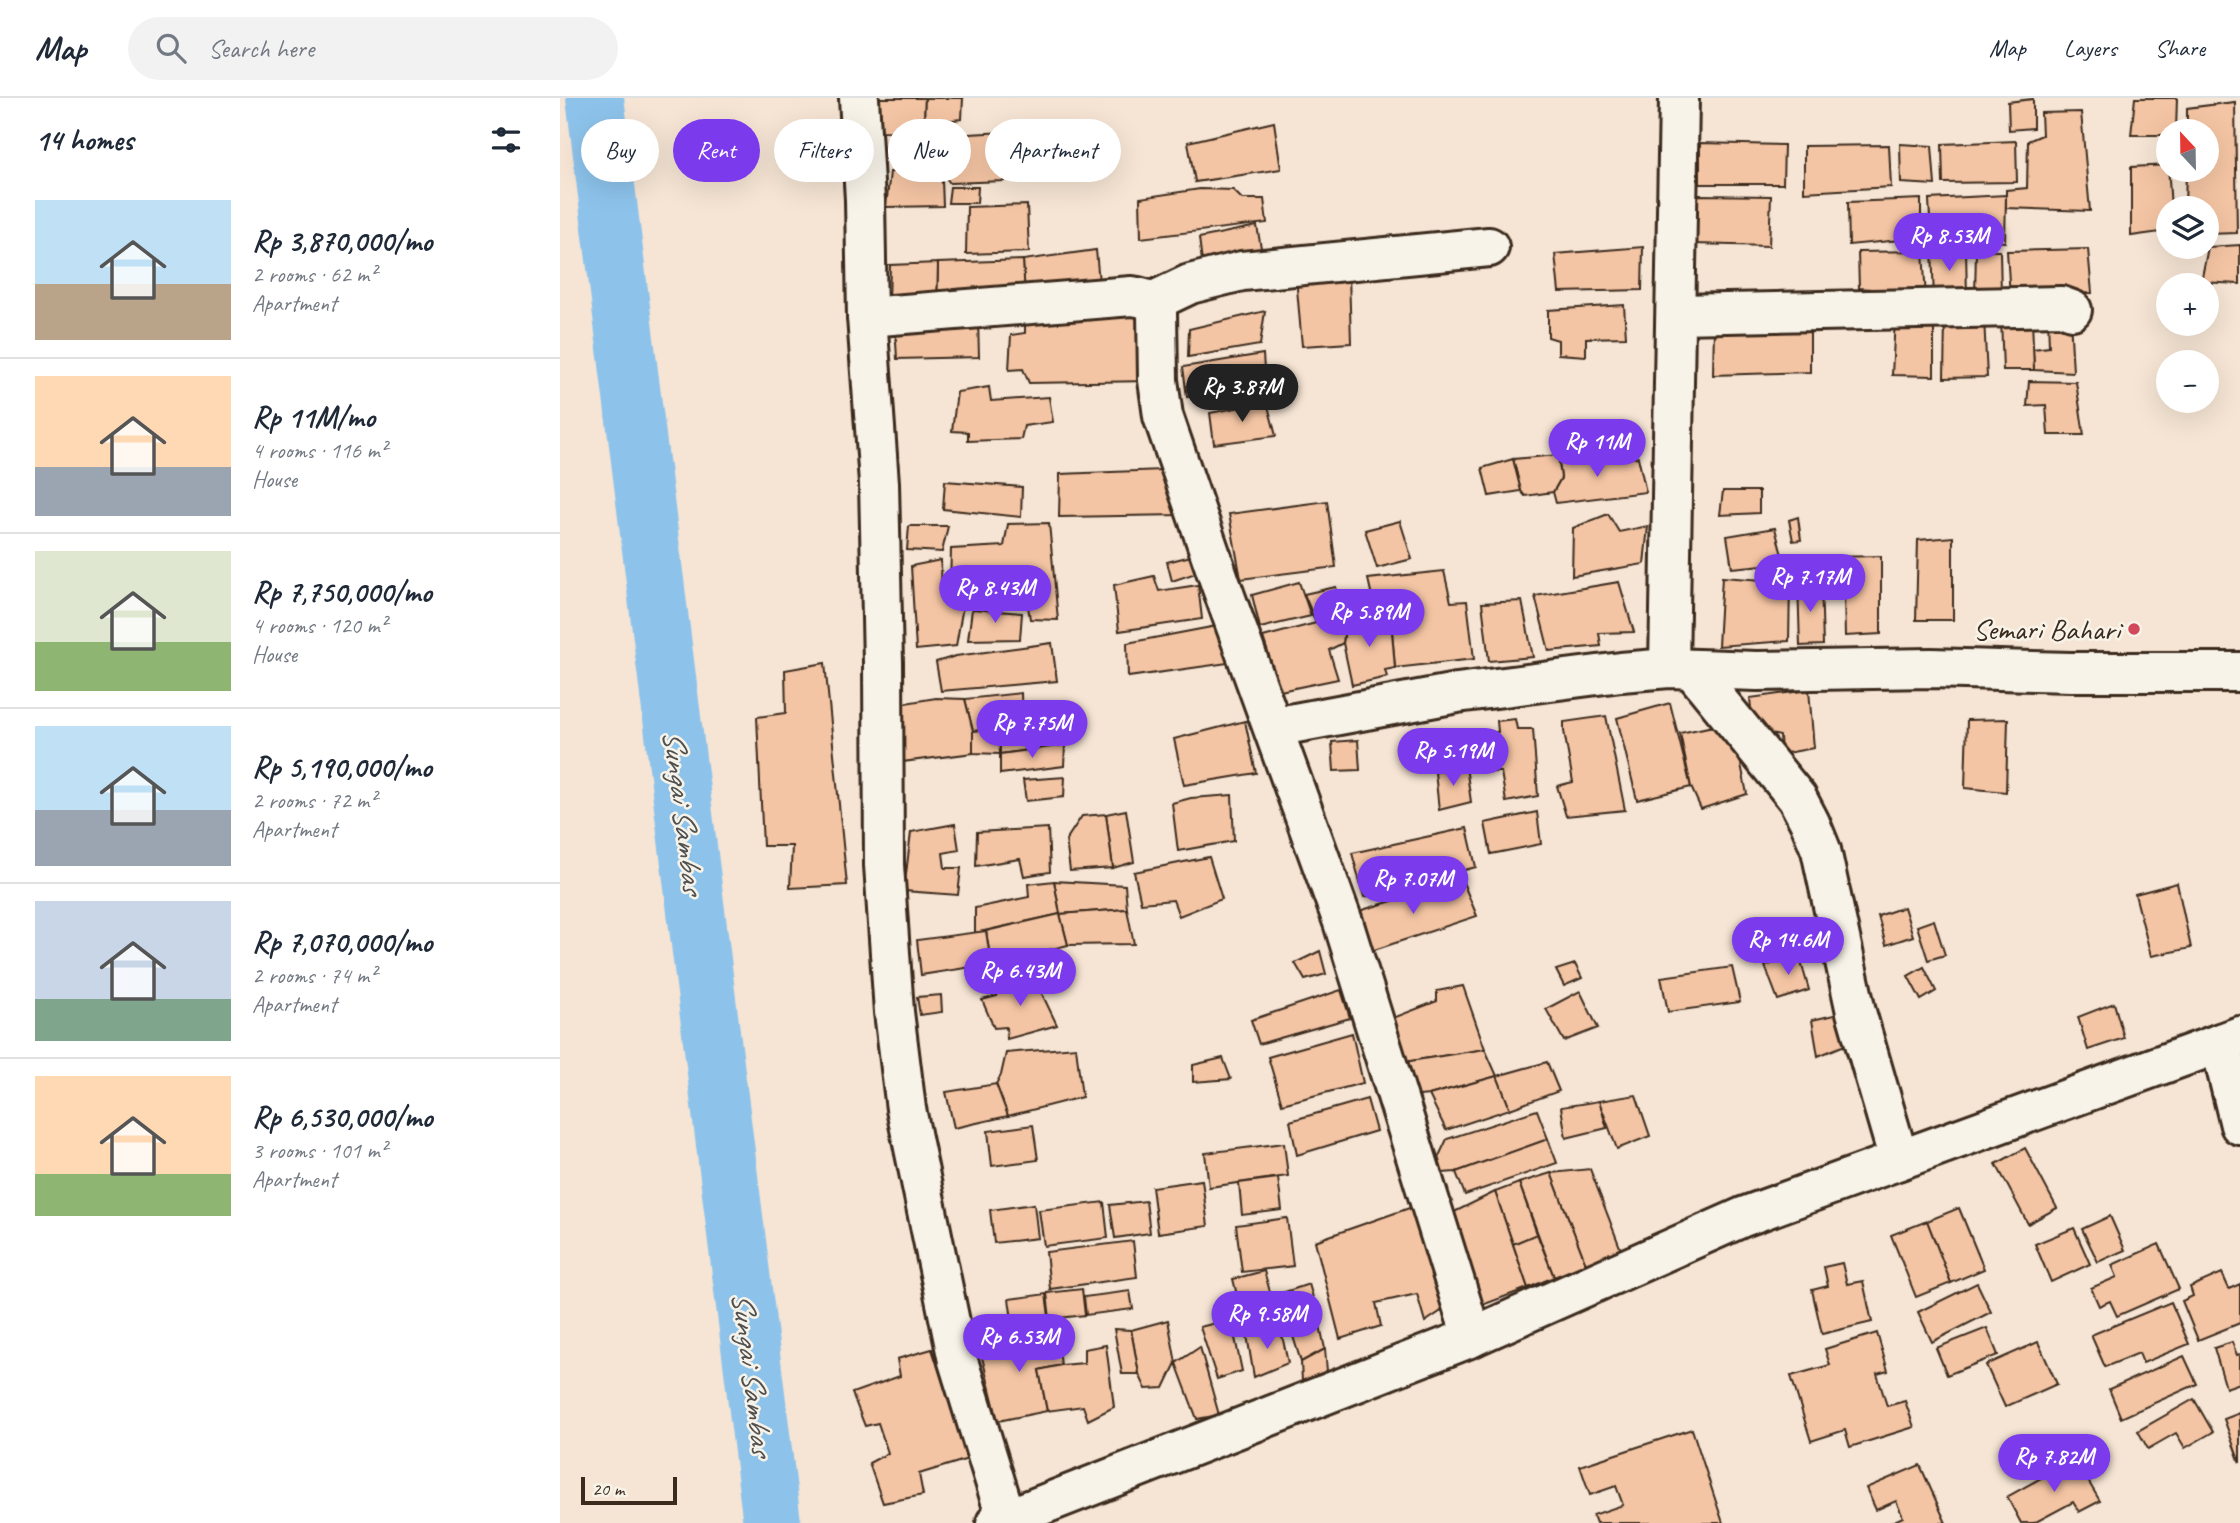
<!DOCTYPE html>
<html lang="en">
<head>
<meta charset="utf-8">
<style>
  body { margin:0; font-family:Caveat,sans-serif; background:#f2f2f3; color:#1f2937; height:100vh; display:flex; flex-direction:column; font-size:26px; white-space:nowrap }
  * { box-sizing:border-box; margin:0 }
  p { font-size:23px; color:#747a83 }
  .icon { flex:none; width:38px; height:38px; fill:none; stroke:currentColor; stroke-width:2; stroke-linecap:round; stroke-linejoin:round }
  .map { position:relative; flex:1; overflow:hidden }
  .side { display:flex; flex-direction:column; background:#fff; width:560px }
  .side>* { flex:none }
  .top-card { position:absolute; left:21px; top:21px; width:665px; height:63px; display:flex; gap:14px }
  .needle { width:46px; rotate:338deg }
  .controls { position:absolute; left:1596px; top:21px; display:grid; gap:14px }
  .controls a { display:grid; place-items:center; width:63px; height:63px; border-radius:50%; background:#fff; box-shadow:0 7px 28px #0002; font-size:35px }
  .scale { position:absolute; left:21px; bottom:18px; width:96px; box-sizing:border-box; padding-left:7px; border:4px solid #3b2a1e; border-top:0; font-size:19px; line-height:24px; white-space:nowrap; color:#3b2a1e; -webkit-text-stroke:5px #f7f3e8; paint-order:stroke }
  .price { position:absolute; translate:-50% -60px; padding:0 16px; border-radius:24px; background:#7c3aed; color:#fff; font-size:23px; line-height:46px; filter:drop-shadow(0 2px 4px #0008) }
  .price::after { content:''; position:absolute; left:50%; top:42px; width:21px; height:16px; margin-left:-10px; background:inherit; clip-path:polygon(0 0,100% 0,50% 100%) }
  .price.selected { background:#222; color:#fff }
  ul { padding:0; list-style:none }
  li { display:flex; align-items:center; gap:21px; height:175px; padding:0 35px }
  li+li { border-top:2px solid #e0e1e3 }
  li span { display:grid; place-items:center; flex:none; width:196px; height:140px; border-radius:0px; color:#555 }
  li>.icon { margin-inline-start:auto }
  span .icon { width:84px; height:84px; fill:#fffc; stroke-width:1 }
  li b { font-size:30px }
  h2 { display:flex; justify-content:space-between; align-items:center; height:84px; padding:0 35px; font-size:30px }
  .pill { padding:0 24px; border-radius:32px; background:#fff; box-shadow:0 7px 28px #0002; font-size:24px; line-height:63px }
  .pill.selected { background:#7c3aed; color:#fff }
  header { display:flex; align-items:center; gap:42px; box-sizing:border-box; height:98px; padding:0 35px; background:#fff; border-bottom:2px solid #e0e1e3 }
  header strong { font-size:33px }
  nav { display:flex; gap:38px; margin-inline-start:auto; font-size:24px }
  .search { width:490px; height:63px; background:#f2f2f3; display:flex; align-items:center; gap:18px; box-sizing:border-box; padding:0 24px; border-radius:38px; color:#747a83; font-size:26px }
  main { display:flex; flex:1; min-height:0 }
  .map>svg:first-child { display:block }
</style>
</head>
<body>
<header>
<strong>Map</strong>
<div class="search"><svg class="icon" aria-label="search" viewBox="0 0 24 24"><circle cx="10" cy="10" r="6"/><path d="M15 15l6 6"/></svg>Search here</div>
<nav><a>Map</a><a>Layers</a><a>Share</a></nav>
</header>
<main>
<section class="side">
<h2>14 homes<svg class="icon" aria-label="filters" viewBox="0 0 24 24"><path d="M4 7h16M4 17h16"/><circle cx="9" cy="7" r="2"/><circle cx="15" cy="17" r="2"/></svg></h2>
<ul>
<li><span style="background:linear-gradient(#bfe0f5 60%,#b9a48a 0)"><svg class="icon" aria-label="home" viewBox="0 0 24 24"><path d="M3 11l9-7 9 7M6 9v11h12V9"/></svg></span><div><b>Rp 3,870,000/mo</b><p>2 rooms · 62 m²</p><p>Apartment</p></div></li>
<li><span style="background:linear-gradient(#ffd9b3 65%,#9aa5b1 0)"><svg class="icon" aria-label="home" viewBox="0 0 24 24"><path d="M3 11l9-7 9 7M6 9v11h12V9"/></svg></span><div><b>Rp 11M/mo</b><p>4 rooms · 116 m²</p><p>House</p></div></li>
<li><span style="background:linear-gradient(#dfe7d0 65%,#8fb573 0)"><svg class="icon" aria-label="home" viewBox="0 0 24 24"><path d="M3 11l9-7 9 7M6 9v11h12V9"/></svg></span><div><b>Rp 7,750,000/mo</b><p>4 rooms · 120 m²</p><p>House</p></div></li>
<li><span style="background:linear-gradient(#bfe0f5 60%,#9aa5b1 0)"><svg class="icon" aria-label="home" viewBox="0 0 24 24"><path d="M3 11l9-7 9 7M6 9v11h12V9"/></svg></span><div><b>Rp 5,190,000/mo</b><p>2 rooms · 72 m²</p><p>Apartment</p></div></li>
<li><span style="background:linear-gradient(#c9d6e8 70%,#7fa58c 0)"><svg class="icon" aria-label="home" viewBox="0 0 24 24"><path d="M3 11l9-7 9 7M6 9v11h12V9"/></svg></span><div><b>Rp 7,070,000/mo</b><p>2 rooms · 74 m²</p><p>Apartment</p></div></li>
<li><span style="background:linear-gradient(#ffd9b3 70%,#8fb573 0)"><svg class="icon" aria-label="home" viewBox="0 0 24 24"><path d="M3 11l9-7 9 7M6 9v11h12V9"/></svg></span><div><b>Rp 6,530,000/mo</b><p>3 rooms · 101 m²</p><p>Apartment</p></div></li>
</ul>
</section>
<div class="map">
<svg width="1680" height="1425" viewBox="0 0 1680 1425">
  <rect width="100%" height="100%" fill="#f6e5d4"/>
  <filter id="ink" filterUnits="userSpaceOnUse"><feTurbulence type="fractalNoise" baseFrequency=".0143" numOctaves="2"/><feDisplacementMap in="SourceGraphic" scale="14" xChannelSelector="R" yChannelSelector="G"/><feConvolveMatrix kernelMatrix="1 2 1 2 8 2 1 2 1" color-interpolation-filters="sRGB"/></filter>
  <g filter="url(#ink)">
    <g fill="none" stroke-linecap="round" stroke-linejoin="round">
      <path stroke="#8dc3eb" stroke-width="58" d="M35 0 212 1425"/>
    </g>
    <g fill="#f4c5a4" stroke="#3b2a1e" stroke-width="2">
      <path d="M316 0H365L364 25 348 24 347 34 317 33Z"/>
      <path d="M365 0H403L402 21 364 25Z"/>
      <path d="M1575 0H1617L1616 33H1608V37H1571Z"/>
      <path d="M1473 1V30L1449 32 1448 4Z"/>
      <path d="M1675 4 1677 135 1647 136V110H1625L1626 72H1647V33H1627V10Z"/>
      <path d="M1521 14 1530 113 1446 110V92L1467 90 1468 43 1482 37 1481 15Z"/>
      <path d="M714 24 721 71 635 84 628 44Z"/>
      <path d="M445 34V83L390 85 370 60 372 38Z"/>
      <path d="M1456 43 1457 84 1383 85 1382 46Z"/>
      <path d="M1140 45 1224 47 1223 86H1140Z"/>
      <path d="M1340 46 1372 48 1375 87 1341 85Z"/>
      <path d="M1329 47 1331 89 1244 94V48Z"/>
      <path d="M1608 67 1611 110H1608V133L1571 138V69Z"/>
      <path d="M362 72 382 82 383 108 326 109 330 74Z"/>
      <path d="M390 89H418L417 105H388Z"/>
      <path d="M640 91 673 92 682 101H704L707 125 581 140 580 100Z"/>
      <path d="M1138 97 1211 98 1209 148 1134 146Z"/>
      <path d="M1446 97 1445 144 1371 141 1369 101Z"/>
      <path d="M1361 101V140L1289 147 1288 104Z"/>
      <path d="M467 107 469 154 406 156 407 109Z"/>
      <path d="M697 128 704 166 644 179 639 140Z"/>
      <path d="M1680 147V186L1641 184 1648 149Z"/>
      <path d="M1083 149 1082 192 999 194 995 156Z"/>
      <path d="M1372 150 1406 152 1407 198 1374 201Z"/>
      <path d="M1528 151 1532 195 1450 199 1447 153Z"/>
      <path d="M536 152 540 195 465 201 463 162Z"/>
      <path d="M1363 153 1366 200 1311 202V191L1299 190 1298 154Z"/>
      <path d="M1416 153H1440L1441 197 1415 198Z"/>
      <path d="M463 162 465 201 377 207 378 165Z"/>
      <path d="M378 165 377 207 329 208 330 167Z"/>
      <path d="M789 175 791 245 742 248 736 179Z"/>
      <path d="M1064 207 1066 239 1026 240V258L998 256V242L988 239V212Z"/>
      <path d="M705 213 700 247 628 259 629 231Z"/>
      <path d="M582 214 592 283 469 285 463 271 449 272 451 237 465 235V225Z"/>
      <path d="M1374 219V278L1332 277 1335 221Z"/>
      <path d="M1488 219 1510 220 1513 274 1474 272 1473 251 1489 249Z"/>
      <path d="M1424 220 1427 279 1384 280 1385 223Z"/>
      <path d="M418 221 419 259 337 261 335 227Z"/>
      <path d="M1441 221 1472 222 1474 272H1443Z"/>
      <path d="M1250 226V274L1153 277 1154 229Z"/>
      <path d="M703 256 705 288 627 299 623 269Z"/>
      <path d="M1469 283 1516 284 1524 337H1488L1486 307 1467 308Z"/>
      <path d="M429 289 431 303 489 299 493 324 464 328 461 341 408 343V334L392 333 397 294Z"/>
      <path d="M707 304 716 338 654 346 650 315Z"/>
      <path d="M1014 351 1021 366 1078 359 1086 394 996 405 993 394 1001 380 998 357Z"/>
      <path d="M998 357 1001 380 993 394 965 398 961 393 953 361Z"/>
      <path d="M953 361 961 393 929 398 922 370Z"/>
      <path d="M603 372 621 417 499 419 500 376Z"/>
      <path d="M385 383 462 389 461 419 383 411Z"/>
      <path d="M1163 393H1199V415L1160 417Z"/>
      <path d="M767 403 776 469 681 481 669 416Z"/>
      <path d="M1048 416 1059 434 1088 428 1084 466 1012 478 1013 430Z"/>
      <path d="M1238 419 1241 442 1233 443 1229 422Z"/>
      <path d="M840 423 852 461 817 470 805 432Z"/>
      <path d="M489 425 498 522 470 521 467 502H407L404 490 390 491 391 451 444 448 448 426Z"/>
      <path d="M349 428H388L382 454 347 452Z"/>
      <path d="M1215 430 1224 465 1172 470 1167 438Z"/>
      <path d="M1393 439V522H1356L1358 442Z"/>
      <path d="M635 457 642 473 612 483 607 464Z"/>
      <path d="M1321 458V536L1285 538 1284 497 1269 496 1270 459Z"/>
      <path d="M381 462 382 504 403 508 396 548 356 552 351 468Z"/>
      <path d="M884 473 891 504 907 503 914 561 835 570 831 521 833 503H813L808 481Z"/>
      <path d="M594 478 599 493 638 487 642 521 559 533 554 487Z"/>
      <path d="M1162 479 1230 484 1229 543 1158 548Z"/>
      <path d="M739 484 751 518 700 530 692 497Z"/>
      <path d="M1059 484 1074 534 1039 535 1041 548 989 553 975 498Z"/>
      <path d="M1238 484H1261L1263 547 1240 548Z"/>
      <path d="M776 489 786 521 756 525 744 496Z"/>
      <path d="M962 503 973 559 929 563 922 505Z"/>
      <path d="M412 511 462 515 460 541 408 542Z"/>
      <path d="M786 521H831L835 570 825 572 827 579 792 587 783 545Z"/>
      <path d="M786 521 783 545 769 552 778 581 720 593 703 539 756 525Z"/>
      <path d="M662 527 675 564 568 579 567 545Z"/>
      <path d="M492 545 497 583 381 593 376 564 396 558Z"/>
      <path d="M265 565 287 787 230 790 232 748H203L197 619 226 615 225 572Z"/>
      <path d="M1249 592 1254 650 1221 656 1220 638 1202 634 1200 621H1192L1190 600Z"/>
      <path d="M461 595 462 625 439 631 413 633 405 601Z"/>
      <path d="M376 600 405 601 413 633V655L342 664 339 606Z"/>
      <path d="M1110 605 1131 689 1077 702 1057 620Z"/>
      <path d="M1046 618 1065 712 1006 718 997 688 1013 684 1004 633V624Z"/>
      <path d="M955 621 957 631H973L978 698 946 704 941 674H923L920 636 938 634 937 623Z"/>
      <path d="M1448 621 1446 694 1405 690 1407 622Z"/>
      <path d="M493 622 496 648 440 656 439 631 462 625Z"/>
      <path d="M685 623 696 675 624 687 614 641Z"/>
      <path d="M1158 627 1181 666 1187 696 1141 711 1131 689 1120 635Z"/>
      <path d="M439 631 440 656 413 655V633Z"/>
      <path d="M798 642 800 672 774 673 772 644Z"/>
      <path d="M505 647 504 668 440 676V656Z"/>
      <path d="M906 668 911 704 879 712 875 674Z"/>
      <path d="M505 679 504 699 466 703 463 682Z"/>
      <path d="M672 697 674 743 618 753 612 705 631 700Z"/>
      <path d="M566 712 574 764 553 770 546 716Z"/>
      <path d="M977 714 981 746 931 756 925 725Z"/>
      <path d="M546 716 553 770 510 773 506 742 522 718Z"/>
      <path d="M395 726 399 752 383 755 385 770H401L398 797 344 793 351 734Z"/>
      <path d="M488 730 490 774 464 778 460 761 416 768 417 734Z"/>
      <path d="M907 730 916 769 804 799 792 755Z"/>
      <path d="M649 759 662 801 619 818 613 802 581 805 574 774Z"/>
      <path d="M902 782 917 818 805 855 789 816Z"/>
      <path d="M494 783 565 787 567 811 500 816Z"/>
      <path d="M494 783 500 816 415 835V810L469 799 468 786Z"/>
      <path d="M1617 785 1631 850 1591 858 1575 796Z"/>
      <path d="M1344 809 1353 838 1326 847 1318 818Z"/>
      <path d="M567 811 574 846 508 847 500 816Z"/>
      <path d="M500 816 508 847 431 866 426 833Z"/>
      <path d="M1374 822 1385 857 1368 862 1357 828Z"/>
      <path d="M426 833 431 866 361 877 357 842Z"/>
      <path d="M760 853 766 876 745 882 735 865Z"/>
      <path d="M1239 857 1249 892 1218 902 1205 868Z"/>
      <path d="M1015 866 1022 880 1004 888 996 872Z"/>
      <path d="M1172 869 1180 904 1108 914 1101 879Z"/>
      <path d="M1364 869 1376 893 1361 902 1348 878Z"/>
      <path d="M473 877 497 927 447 941 446 929 434 930 422 902 437 898 438 887Z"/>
      <path d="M903 888 925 951 844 964 833 920 877 903V893Z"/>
      <path d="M781 892 790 920 699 946 691 922Z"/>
      <path d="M1020 893 1038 930 1004 943 986 911Z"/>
      <path d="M381 897 382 914 360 917 357 899Z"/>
      <path d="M1554 905 1564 940 1528 952 1518 919Z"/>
      <path d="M1283 915 1290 945 1258 958 1252 922Z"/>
      <path d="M792 935 803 985 722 1006 708 959Z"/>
      <path d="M516 949 522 999 448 1018 436 986 441 977 446 955Z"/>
      <path d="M925 951 937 978 869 997 850 999 844 964Z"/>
      <path d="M663 960 671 981 633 984V967Z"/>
      <path d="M987 964 999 993 950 1011 937 978Z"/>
      <path d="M937 978 950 1011 886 1032 869 997Z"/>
      <path d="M436 986 448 1018 394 1030 386 994Z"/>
      <path d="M1076 997 1090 1038 1057 1051 1039 1003Z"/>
      <path d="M807 1001 816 1033 737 1057 730 1023Z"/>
      <path d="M1039 1003 1047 1030 1006 1040 1001 1009Z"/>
      <path d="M977 1012 988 1041 896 1074 882 1075 878 1060 887 1041Z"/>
      <path d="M473 1027 478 1062 432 1068 428 1033Z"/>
      <path d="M988 1041 997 1065 905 1097 896 1074Z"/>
      <path d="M724 1045 728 1078 649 1089 645 1055Z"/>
      <path d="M1465 1050 1497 1110 1468 1126 1436 1066Z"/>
      <path d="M1030 1071 1061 1152 1026 1166 991 1075Z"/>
      <path d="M991 1075 1026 1166 994 1179 959 1085Z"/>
      <path d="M718 1080 722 1112 682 1117 679 1085Z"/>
      <path d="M642 1082 648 1128 598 1135 592 1089Z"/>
      <path d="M959 1085 977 1136 953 1146 935 1094Z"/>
      <path d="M935 1094 968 1190 917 1209 886 1118Z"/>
      <path d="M586 1103 590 1135 555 1140 550 1107Z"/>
      <path d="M544 1104 548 1140 484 1148 479 1112Z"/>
      <path d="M474 1106 478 1140 434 1145 430 1112Z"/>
      <path d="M855 1108 890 1207 865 1224 857 1196 816 1205 821 1228 780 1241 755 1143Z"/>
      <path d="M1399 1110 1424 1171 1391 1185 1367 1123Z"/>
      <path d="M1550 1118 1565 1152 1538 1164 1522 1131Z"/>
      <path d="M727 1120 733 1168 682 1174 676 1127Z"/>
      <path d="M1367 1123 1391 1185 1356 1199 1331 1137Z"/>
      <path d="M1514 1130 1530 1166 1491 1184 1475 1146Z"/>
      <path d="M977 1136 994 1179 968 1190 953 1146Z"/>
      <path d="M573 1143 577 1179 490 1191 486 1154Z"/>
      <path d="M1599 1146 1619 1191 1557 1218 1550 1203 1539 1208 1531 1190 1557 1179 1552 1167Z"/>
      <path d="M1282 1165 1287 1186 1303 1183 1312 1224 1262 1236 1252 1192 1268 1188 1264 1169Z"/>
      <path d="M704 1173 720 1228 687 1237 673 1181Z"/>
      <path d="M1662 1175 1669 1191 1680 1186V1225L1638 1242 1622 1203 1633 1198 1630 1189Z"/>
      <path d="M1417 1185 1431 1214 1372 1244 1358 1214Z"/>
      <path d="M749 1186 757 1213 728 1222 722 1195Z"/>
      <path d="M522 1191 525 1217 490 1221 487 1195Z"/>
      <path d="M570 1193 573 1211 526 1217 524 1199Z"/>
      <path d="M486 1196 489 1218 452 1222 449 1201Z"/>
      <path d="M1611 1204 1629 1246 1583 1265 1579 1255 1545 1269 1531 1237Z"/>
      <path d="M757 1213 765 1251 741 1264 728 1222Z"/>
      <path d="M671 1221 682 1273 657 1281 640 1229Z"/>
      <path d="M608 1222 616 1265 604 1290 586 1291 579 1276 571 1232Z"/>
      <path d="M720 1228 728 1265 694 1279 687 1237Z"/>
      <path d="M1427 1230 1438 1257 1387 1277 1376 1250Z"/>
      <path d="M554 1231 571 1232 579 1276H562Z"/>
      <path d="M1317 1235 1328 1273 1317 1276 1327 1308 1345 1303 1354 1329 1290 1349 1285 1332 1251 1343 1231 1278 1270 1267 1265 1251Z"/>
      <path d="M497 1237 501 1267 479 1272 487 1313 438 1323 419 1247Z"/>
      <path d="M1478 1244 1497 1286 1445 1309 1426 1267Z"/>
      <path d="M1672 1244 1677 1257 1680 1256V1285L1666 1290 1654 1250Z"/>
      <path d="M546 1247 554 1309 528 1322 523 1308 487 1313 479 1272 501 1267 524 1265V1251Z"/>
      <path d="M640 1249 659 1317 637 1321 616 1265Z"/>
      <path d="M372 1251 408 1361 359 1376 363 1397 323 1405 309 1365 328 1355 318 1325 305 1328 292 1295 340 1278 337 1261Z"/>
      <path d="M765 1251 767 1273 742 1283 741 1264Z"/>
      <path d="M1624 1258 1637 1286 1561 1320 1549 1291Z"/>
      <path d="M1634 1301 1653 1334 1625 1350 1616 1335 1588 1351 1578 1333Z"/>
      <path d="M1680 1315V1365L1664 1321Z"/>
      <path d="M1132 1331 1163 1425H1036L1033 1417 1063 1407 1056 1388 1030 1397 1020 1368Z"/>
      <path d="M1515 1361 1540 1403 1519 1414 1513 1404 1474 1425H1461L1447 1399Z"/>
      <path d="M1360 1367 1386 1425H1330L1343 1419 1336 1403 1316 1412 1306 1390Z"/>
    </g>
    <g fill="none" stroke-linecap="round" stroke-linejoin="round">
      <g stroke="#3b2a1e" stroke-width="44">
        <g id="minor">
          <path d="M299 0 305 102 307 219 319 385 323 565 324 767 334 914 346 1011 398 1263 446 1419"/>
          <path d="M592 204 630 186 682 173 929 149"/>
          <path d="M1117 216 1501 208 1512 212"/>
          <path d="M307 219 572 198C586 200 591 202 597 214L598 282 603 318 661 487 783 824 912 1239"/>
          <path d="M1109 570 1119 0"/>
          <path d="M1132 571 1237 700 1250 725 1261 752 1296 914 1339 1062"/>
          <path d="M714 629 897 595 1061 574 1109 570 1197 573 1371 570 1511 574H1680"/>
          <path d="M1660 945 1680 1027"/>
          <path d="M436 1425 912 1239 1183 1119 1680 938"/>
        </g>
      </g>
      <use href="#minor" stroke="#f7f3e8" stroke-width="38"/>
    </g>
  </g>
  <circle fill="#d1495b" stroke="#f7f3e8" stroke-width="2.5" cx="1574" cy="531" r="7"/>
  <g text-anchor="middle" stroke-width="5" stroke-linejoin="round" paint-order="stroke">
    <g font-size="30" fill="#3b2a1e" stroke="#f7f3e8" text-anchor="end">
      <text x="1560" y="541">Semari Bahari</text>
    </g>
    <g font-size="32" font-style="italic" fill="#505051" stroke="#f7f3e8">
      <text transform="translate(124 713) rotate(83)" y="11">Sungai Sambas</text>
      <text transform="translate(193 1275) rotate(83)" y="11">Sungai Sambas</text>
    </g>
  </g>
</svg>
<div class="controls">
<a><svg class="needle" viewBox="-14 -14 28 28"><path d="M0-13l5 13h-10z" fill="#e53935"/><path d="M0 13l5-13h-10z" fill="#747a83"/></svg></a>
<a><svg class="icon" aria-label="layers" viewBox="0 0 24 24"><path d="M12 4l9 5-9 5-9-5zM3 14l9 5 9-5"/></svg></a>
<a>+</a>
<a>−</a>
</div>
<div class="scale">20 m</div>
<b class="price" style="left:1389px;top:175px">Rp 8.53M</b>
<b class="price selected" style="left:682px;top:326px">Rp 3.87M</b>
<b class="price" style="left:1037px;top:381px">Rp 11M</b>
<b class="price" style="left:1250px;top:516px">Rp 7.17M</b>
<b class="price" style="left:435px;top:527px">Rp 8.43M</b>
<b class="price" style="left:809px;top:551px">Rp 5.89M</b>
<b class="price" style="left:472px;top:662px">Rp 7.75M</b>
<b class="price" style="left:893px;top:690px">Rp 5.19M</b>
<b class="price" style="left:853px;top:818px">Rp 7.07M</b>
<b class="price" style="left:1228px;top:879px">Rp 14.6M</b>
<b class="price" style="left:460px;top:910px">Rp 6.43M</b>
<b class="price" style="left:707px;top:1253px">Rp 9.58M</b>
<b class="price" style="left:459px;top:1276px">Rp 6.53M</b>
<b class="price" style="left:1494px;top:1396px">Rp 7.82M</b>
<div class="top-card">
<a class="pill">Buy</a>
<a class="pill selected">Rent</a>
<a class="pill">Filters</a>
<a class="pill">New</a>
<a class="pill">Apartment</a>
</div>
</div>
</main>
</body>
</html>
